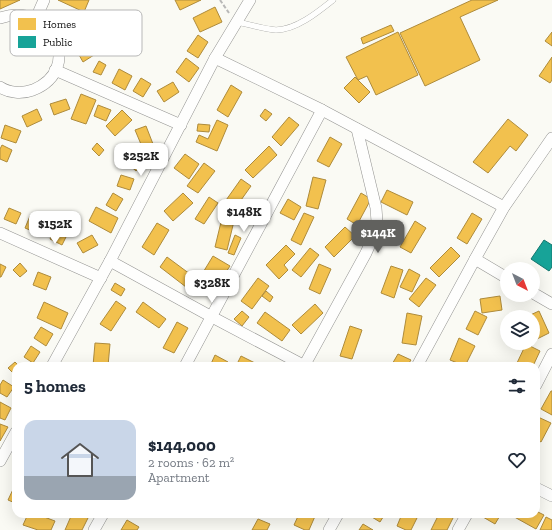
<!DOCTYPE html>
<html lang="en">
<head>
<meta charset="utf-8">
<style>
  body { margin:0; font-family:"Zilla Slab",serif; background:#f2f2f3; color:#1f2937; height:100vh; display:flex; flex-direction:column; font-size:15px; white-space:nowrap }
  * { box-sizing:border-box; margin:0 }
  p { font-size:13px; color:#747a83 }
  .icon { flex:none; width:22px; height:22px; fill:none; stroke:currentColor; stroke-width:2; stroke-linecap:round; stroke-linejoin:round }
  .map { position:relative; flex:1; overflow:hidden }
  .sheet { position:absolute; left:12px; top:362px; width:528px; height:156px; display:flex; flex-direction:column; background:#fff; border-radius:12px; box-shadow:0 4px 16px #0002 }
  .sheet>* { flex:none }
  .needle { width:26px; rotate:138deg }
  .fabs { position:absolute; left:500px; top:262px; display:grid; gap:8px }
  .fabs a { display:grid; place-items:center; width:40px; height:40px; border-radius:50%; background:#fff; box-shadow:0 4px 16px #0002; font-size:20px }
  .price { position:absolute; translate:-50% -34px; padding:0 9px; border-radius:8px; background:#fff; color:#222; font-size:13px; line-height:26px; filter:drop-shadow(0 1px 2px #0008) }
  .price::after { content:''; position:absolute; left:50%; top:24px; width:12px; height:9px; margin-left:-6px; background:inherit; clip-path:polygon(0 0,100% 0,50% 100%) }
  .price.selected { background:#61615e; color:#fff }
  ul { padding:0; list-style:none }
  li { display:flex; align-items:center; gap:12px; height:100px; padding:0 12px }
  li+li { border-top:1px solid #e0e1e3 }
  li span { display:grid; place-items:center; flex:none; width:112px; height:80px; border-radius:12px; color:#555 }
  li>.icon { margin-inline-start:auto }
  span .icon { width:48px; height:48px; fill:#fffc; stroke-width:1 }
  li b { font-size:17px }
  h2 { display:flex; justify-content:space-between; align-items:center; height:48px; padding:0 12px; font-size:17px }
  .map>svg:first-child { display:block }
</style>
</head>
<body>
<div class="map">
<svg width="552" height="530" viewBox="0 0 552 530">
  <rect width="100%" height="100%" fill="#fafaf4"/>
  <g fill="#f2c14e" stroke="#ae8b3b">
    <path d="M0 0H20L0 9Z"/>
    <path d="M58 0H89L84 12Z"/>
    <path d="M175 0H201L180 10Z"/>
    <path d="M472 0H498L460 17 480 60 425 86 400 33Z"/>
    <path d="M215 7 222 22 200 32 193 18Z"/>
    <path d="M391 25 394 31 363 44 361 38Z"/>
    <path d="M398 32 418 75 376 95 367 76 358 80 346 57Z"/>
    <path d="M552 32V46L545 41Z"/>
    <path d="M198 35 208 42 198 58 187 51Z"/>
    <path d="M85 40 94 55 83 62 74 46Z"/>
    <path d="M552 57V80L550 83 539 76Z"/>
    <path d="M186 58 199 68 189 82 176 72Z"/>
    <path d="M99 61 106 65 101 75 93 72Z"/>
    <path d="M119 69 132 76 125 90 112 83Z"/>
    <path d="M355 77 370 92 359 103 344 88Z"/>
    <path d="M141 78 151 84 143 97 133 91Z"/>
    <path d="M173 82 179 92 164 102 157 91Z"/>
    <path d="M231 85 242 92 228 117 217 110Z"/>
    <path d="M81 94 96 100 86 124 71 119Z"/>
    <path d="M66 99 70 109 54 115 50 104Z"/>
    <path d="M98 105 111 110 106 121 94 116Z"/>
    <path d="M37 109 42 120 27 127 22 116Z"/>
    <path d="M265 109 272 114 266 121 260 116Z"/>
    <path d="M122 110 132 120 115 136 106 126Z"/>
    <path d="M289 117 299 125 281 146 272 137Z"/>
    <path d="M508 119 528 135 516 151 510 146 488 173 473 162Z"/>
    <path d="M217 120 228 125 217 151 196 142 199 135 208 139Z"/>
    <path d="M198 124 210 125 209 132 197 131Z"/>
    <path d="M5 125 21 131 16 143 1 138Z"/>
    <path d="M146 126 153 144 143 149 135 130Z"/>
    <path d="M330 137 342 144 329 167 317 161Z"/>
    <path d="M97 143 104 150 99 156 92 149Z"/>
    <path d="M2 145 12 150 7 162 0 159V149Z"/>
    <path d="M269 146 277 155 253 178 245 170Z"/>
    <path d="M135 154 144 162 136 171 127 163Z"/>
    <path d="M185 154 199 164 189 179 174 168Z"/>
    <path d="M204 163 215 171 198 193 187 186Z"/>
    <path d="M121 175 134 179 130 190 117 186Z"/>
    <path d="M313 177 326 180 318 209 306 206Z"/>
    <path d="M241 179 251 186 234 210 224 203Z"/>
    <path d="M387 190 413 202 407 215 381 202Z"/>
    <path d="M113 193 123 199 116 211 106 205Z"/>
    <path d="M183 193 193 203 173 221 164 211Z"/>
    <path d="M361 193 371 199 357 225 347 219Z"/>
    <path d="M209 197 218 203 204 224 195 219Z"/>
    <path d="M288 199 301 207 294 220 280 213Z"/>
    <path d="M96 207 118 218 111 233 89 221Z"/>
    <path d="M9 208 21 213 16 224 4 219Z"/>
    <path d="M304 213 314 217 301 245 291 240Z"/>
    <path d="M472 213 482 219 467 244 457 238Z"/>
    <path d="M30 216 47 223 42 235 25 228Z"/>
    <path d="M222 218 234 221 227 250 215 247Z"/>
    <path d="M415 221 426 228 411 253 400 247Z"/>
    <path d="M157 223 169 230 154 255 142 247Z"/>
    <path d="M345 227 355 236 334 257 325 247Z"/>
    <path d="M55 229 67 235 62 245 50 239Z"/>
    <path d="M92 235 98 245 83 253 77 243Z"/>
    <path d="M235 235 241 238 234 255 228 253Z"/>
    <path d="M286 245 295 254 284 265 288 270 279 279 266 265Z"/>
    <path d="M451 247 460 256 439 277 430 268Z"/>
    <path d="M310 248 319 255 301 277 292 270Z"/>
    <path d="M213 256 230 266 224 275 218 271 209 286 199 279Z"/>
    <path d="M167 257 194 277 186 287 160 267Z"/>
    <path d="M20 263 27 271 20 277 13 270Z"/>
    <path d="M0 264 6 267 1 277H0Z"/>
    <path d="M319 264 331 269 320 294 309 289Z"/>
    <path d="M391 266 403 270 394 298 381 293Z"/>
    <path d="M409 269 420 275 412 292 400 287Z"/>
    <path d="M38 272 51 277 46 290 33 285Z"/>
    <path d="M258 278 269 286 252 309 241 301Z"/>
    <path d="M426 278 436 285 419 307 409 299Z"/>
    <path d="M115 283 125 289 121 296 111 290Z"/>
    <path d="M266 291 273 297 270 302 262 296Z"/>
    <path d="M500 296 502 310 482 313 480 299Z"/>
    <path d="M116 301 126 308 111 331 100 324Z"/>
    <path d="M44 302 68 313 61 329 37 318Z"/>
    <path d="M143 302 166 319 159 328 136 312Z"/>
    <path d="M315 304 323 313 301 334 292 325Z"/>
    <path d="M242 311 249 317 242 326 234 319Z"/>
    <path d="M475 311 487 317 478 335 466 329Z"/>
    <path d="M539 311 549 333 535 340 533 336V317H526Z"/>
    <path d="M265 312 290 330 282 341 257 323Z"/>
    <path d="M407 313 422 316 416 345 402 343Z"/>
    <path d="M177 322 188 328 174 353 163 348Z"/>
    <path d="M350 326 362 330 352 359 340 356Z"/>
    <path d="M41 327 53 334 46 346 34 338Z"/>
    <path d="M459 338 475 346 465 366 450 360Z"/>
    <path d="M95 343 110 344 108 366H93Z"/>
    <path d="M526 344 540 351 533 366H522L517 363Z"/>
    <path d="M31 346 40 352 33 363 24 357Z"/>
    <path d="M398 354 411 360 407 366H391Z"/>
    <path d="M215 355 228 362 226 366H210Z"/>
    <path d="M241 356 261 366H236Z"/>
    <path d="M15 362 19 366H16V376L8 368Z"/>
    <path d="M3 380 14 387 7 397 0 393V385Z"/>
    <path d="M551 391H552V415L541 409Z"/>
    <path d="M0 402 11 408 5 420 0 418Z"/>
    <path d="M538 417 551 423 541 442 536 439V421Z"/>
    <path d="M0 424 8 427 0 441Z"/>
    <path d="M16 483V502L15 503 8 500Z"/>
    <path d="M536 511 544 515 536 529 509 514H536Z"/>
    <path d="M28 514H36L55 521 51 530H38L23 525Z"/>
    <path d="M72 514H80L88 518 82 530H65Z"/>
    <path d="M299 514H316L309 530H305L294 525Z"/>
    <path d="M367 514H385L380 522Z"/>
    <path d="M402 514H408L417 518 411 530H406L397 526Z"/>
    <path d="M439 514H451L454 516 447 530H431Z"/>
    <path d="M484 514H501L495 524 483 517Z"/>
    <path d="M546 517 552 520V530H540Z"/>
    <path d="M258 519 270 524 267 530H252Z"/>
    <path d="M127 520 139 527 137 530H121Z"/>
    <path d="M363 524 373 530H359Z"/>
  </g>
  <path fill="#17a398" stroke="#14766f" d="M544 240 552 245V267L549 271 531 259Z"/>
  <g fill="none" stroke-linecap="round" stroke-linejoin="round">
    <g stroke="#949492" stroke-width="6">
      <path id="service" d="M236 22C249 24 263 29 276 30 296 30 318 12 333 0"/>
    </g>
    <g stroke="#949492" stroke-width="12">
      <g id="minor">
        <path d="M37 16 44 0"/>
        <path d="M0 18C51 0 85 69 33 90 22 94 9 93 0 87"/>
        <path d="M215 58 322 110 504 207"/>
        <path d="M55 70 181 125"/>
        <path d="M0 233 101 278"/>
        <path d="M475 259 507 278"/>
        <path d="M110 261 212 317 305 366"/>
        <path d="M533 293 552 304"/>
        <path d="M52 366 110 261 215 58 250 0"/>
        <path d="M185 366 322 110"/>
        <path d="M304 366 366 253 374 235 377 222 376 208 357 129"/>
        <path d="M417 366 475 259 504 207 552 138"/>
        <path d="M536 385 552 354"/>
        <path d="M0 461 16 432"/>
        <path d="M536 488 552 496"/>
        <path d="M94 530 103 514"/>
        <path d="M329 530 338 514"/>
        <path d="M458 530 467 514"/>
      </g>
    </g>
    <path stroke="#b8b8b7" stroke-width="2" stroke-dasharray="4 2" stroke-linecap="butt" d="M220 0 229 13"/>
    <use href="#service" stroke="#fefefd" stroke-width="5.5"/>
    <use href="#minor" stroke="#fefefd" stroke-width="11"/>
  </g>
  <rect x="10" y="10" width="132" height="46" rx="6" fill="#fff" stroke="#b7b7b7" stroke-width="1"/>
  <rect x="18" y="18" width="18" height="12" fill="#f2c14e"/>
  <rect x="18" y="36" width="18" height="12" fill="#17a398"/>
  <g font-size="11" fill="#0e0e0e">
    <text x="43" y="28">Homes</text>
    <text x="43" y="46">Public</text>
  </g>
</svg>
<div class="fabs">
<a><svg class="needle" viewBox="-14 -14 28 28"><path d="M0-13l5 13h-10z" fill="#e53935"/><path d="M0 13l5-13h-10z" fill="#747a83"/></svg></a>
<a><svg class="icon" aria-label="layers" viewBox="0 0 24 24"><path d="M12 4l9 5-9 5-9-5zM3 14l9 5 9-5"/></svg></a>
</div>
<b class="price" style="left:141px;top:177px">$252K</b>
<b class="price" style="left:244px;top:233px">$148K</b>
<b class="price" style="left:55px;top:245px">$152K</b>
<b class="price selected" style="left:378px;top:254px">$144K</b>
<b class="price" style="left:212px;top:304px">$328K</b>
<section class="sheet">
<h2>5 homes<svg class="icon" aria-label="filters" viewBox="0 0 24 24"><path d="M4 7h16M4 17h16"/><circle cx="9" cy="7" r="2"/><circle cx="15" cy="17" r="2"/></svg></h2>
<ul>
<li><span style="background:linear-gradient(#c9d6e8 70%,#9aa5b1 0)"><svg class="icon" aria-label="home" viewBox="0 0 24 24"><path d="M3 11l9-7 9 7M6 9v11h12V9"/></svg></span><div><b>$144,000</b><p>2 rooms · 62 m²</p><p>Apartment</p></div><svg class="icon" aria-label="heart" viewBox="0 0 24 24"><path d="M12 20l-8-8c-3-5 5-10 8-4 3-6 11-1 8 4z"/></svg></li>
</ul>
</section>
</div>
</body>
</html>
